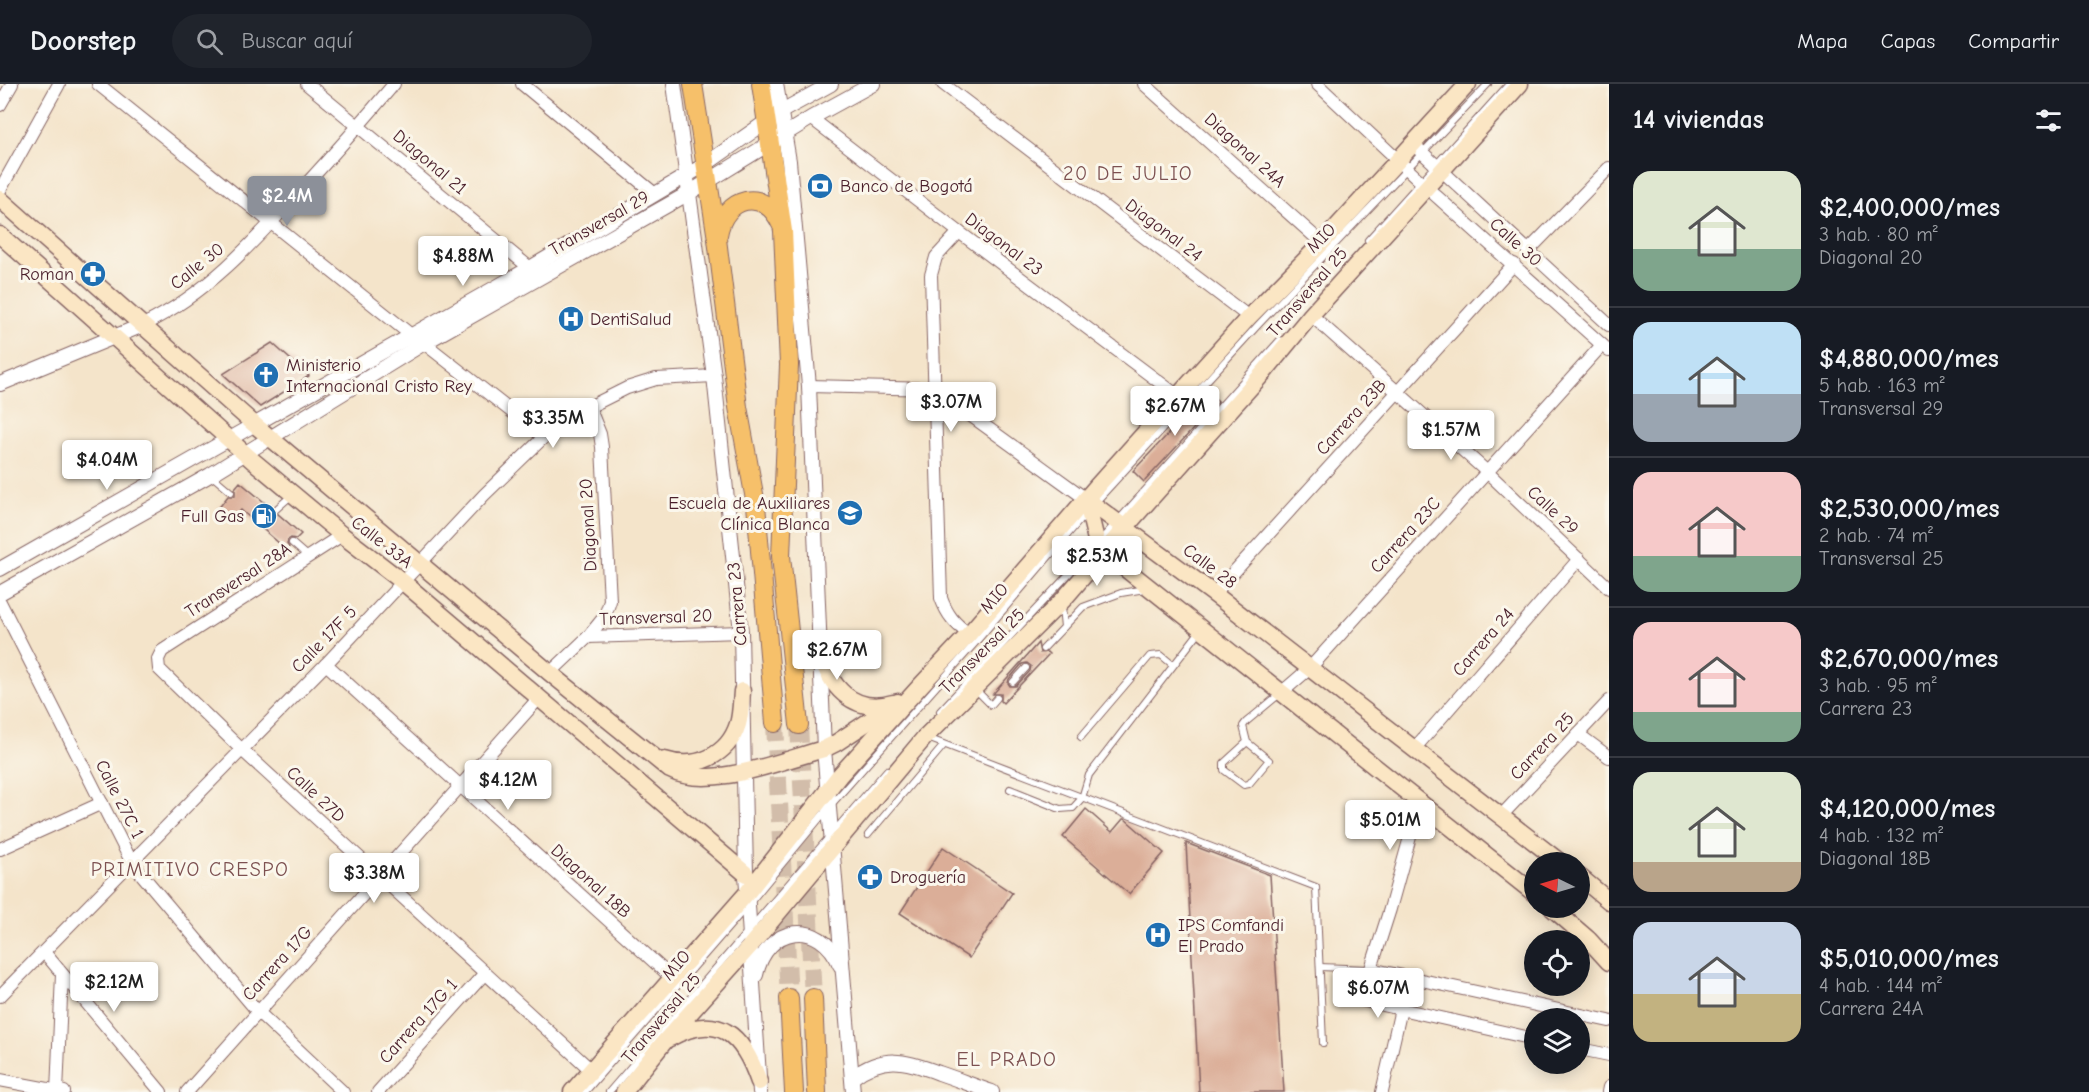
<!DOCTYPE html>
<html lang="es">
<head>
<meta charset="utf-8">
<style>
  body { margin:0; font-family:"Comic Neue",sans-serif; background:#20242c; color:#f1f3f6; height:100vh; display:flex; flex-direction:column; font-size:22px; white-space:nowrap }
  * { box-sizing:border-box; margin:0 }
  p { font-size:20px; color:#9ea1a6 }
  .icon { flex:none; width:33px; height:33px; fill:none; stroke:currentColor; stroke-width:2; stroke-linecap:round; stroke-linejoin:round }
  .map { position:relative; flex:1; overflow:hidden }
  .side { display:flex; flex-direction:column; background:#171b24; width:480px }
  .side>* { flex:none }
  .needle { width:39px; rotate:275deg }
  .buttons { position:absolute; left:1524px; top:768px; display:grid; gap:12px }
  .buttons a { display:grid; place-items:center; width:66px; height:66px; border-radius:50%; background:#171b24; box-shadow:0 3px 15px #0003; font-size:30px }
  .price { position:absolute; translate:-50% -51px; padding:0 14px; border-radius:6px; background:#fff; color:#222; font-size:20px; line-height:39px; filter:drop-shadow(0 2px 3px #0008) }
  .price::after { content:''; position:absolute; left:50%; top:36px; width:18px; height:14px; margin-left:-9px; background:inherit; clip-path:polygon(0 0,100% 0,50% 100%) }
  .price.active { background:#8c9099; color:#fff }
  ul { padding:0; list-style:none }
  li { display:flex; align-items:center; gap:18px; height:150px; padding:0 24px }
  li+li { border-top:2px solid #363941 }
  li span { display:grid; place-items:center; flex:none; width:168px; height:120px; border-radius:18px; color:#555 }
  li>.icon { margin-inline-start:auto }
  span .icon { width:72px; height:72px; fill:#fffc; stroke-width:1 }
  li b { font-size:26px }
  h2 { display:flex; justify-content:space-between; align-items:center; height:72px; padding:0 24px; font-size:26px }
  header { display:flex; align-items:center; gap:36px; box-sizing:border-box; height:84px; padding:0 30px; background:#171b24; border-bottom:2px solid #363941 }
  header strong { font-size:28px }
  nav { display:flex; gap:33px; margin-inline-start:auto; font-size:21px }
  .search { width:420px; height:54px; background:#20242c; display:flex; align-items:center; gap:15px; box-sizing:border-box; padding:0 21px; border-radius:33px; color:#9ea1a6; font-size:22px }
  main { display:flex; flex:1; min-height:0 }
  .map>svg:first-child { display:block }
</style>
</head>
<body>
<header>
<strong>Doorstep</strong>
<div class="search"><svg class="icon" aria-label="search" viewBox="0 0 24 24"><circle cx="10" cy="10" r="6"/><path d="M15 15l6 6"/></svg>Buscar aquí</div>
<nav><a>Mapa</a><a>Capas</a><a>Compartir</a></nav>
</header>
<main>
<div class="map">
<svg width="1609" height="1008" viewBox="0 0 1609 1008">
  <rect width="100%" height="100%" fill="#fbf7ec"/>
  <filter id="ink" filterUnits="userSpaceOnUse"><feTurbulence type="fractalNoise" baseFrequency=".0167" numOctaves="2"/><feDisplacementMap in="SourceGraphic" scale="12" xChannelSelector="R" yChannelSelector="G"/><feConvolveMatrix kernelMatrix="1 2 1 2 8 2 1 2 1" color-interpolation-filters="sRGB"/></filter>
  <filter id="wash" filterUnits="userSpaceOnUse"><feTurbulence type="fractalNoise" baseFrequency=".008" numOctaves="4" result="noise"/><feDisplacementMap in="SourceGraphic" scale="24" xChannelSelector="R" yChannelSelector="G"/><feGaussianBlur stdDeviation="1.35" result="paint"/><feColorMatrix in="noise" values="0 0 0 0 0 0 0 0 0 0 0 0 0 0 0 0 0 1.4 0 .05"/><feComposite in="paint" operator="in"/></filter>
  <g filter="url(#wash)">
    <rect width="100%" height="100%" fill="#f4e4ca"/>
    <g id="blocks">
      <g fill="#dbae98" fill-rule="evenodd">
        <path d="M272 259 309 292 260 323 223 290Z"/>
        <path d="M1208 308 1218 318 1144 398 1133 387Z"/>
        <path d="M240 398 270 423 269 427 271 431 274 432 278 430 301 450 296 455 291 454 288 456 287 460 289 463 287 466 241 426 231 437 218 425 228 412H235V404Z"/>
        <path d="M1038 559 1040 569 1047 568 1049 570 1003 619 1001 617V610H993ZM1027 579 1031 582 1030 587 1016 602H1010L1008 599 1009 595 1022 580Z"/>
        <path d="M1086 725 1112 748 1123 735H1125L1164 769 1129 810 1063 753Z"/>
        <path d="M1186 759 1270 791 1284 1008H1199Z"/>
        <path d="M943 763 1012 809 969 874 900 829Z"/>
      </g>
    </g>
  </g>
  <g filter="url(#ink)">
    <use href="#blocks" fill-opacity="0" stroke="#866463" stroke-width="1.5"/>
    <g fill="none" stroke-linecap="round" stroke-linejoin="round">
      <g stroke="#d2bdaa" stroke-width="18" stroke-dasharray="18 9" stroke-linecap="butt">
        <path d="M775 639 789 914"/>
        <path d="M799 641 813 914"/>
      </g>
      <g stroke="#866463" stroke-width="8">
        <g id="service">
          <path d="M1368 156 1509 0"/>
          <path d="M211 391 231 408"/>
          <path d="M1094 420 1258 241 1488 0"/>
          <path d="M274 427 292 411"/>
          <path d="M292 459 308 473"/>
          <path d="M1064 543 1083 523 1121 509 1145 505"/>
          <path d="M1043 565 1064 543 1062 523"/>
          <path d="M1013 598 1026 584"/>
          <path d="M976 606 991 621 997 614"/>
          <path d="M940 627 1097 460 1280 256"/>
          <path d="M925 653 1316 803 1323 959"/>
          <path d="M1081 653 1150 572 1161 571 1173 581"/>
          <path d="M1247 658 1269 676 1249 700 1244 701 1224 686V679L1247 658 1243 642 1246 638 1281 609"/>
          <path d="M1010 705 1060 725 1073 724 1082 714 1089 691 1200 547"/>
          <path d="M868 751 944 661"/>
          <path d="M1320 883 1370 885"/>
          <path d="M585 1008 748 821 829 723 975 559 1087 428"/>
          <path d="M609 1008 887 686"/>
        </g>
      </g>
      <g stroke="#866463" stroke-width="14">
        <g id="minor">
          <path d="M98 0 411 251"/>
          <path d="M307 0 530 184"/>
          <path d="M522 0 655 110"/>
          <path d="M943 0 1249 233"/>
          <path d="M1144 0 1322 159"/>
          <path d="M1317 0 1434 110 1609 267"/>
          <path d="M0 21 12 0"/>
          <path d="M811 34 959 148 1178 312"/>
          <path d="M1413 60 1609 241"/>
          <path d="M0 106 59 0"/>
          <path d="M959 148 936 173 931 191 941 514C947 531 955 540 969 550"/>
          <path d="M1528 167 1609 84"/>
          <path d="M1311 231 1486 387 1609 504"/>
          <path d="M143 241C208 209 252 160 300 107 332 72 363 37 394 0"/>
          <path d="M424 259 544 353"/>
          <path d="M809 302 934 305 1086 415"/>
          <path d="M342 451 162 567 158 575 159 585 241 665 591 986"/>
          <path d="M1214 510 1514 180"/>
          <path d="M0 518 132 779 257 927 343 1008"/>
          <path d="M588 553 605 532 610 517 602 363 600 350 589 323"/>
          <path d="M326 580 672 894"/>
          <path d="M550 589 588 553 741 548"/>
          <path d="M1281 609 1310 584 1602 261"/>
          <path d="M1578 650 1609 673"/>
          <path d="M1414 665 1579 475"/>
          <path d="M1420 717 1390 825 1361 916 1534 955"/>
          <path d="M1501 732 1609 617"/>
          <path d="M0 765 102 719"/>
          <path d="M44 868 161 1008"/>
          <path d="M1371 885 1609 937"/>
          <path d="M0 912 326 580 484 411 544 353 589 323 627 304 656 295 714 292"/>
          <path d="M1580 965 1609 971"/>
          <path d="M0 996 64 1008"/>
          <path d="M57 1008 62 890"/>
          <path d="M187 1008 539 614"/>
          <path d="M378 1008 485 889"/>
          <path d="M1382 1008 1401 925"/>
          <path d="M1608 1008 1609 1003"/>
        </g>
      </g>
      <g stroke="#866463" stroke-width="16">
        <g id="tertiary">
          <path d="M674 0 714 292 741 548 746 790 760 1008"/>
          <path d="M776 0 789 77 809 302 824 665 853 1008"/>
          <path d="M0 300 143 241"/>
          <path d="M0 485 530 184 706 80 780 28 831 0"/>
          <path d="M0 509 210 391 424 259 689 109 811 34 873 0"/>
          <path d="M756 891C766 841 820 833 840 881"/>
          <path d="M852 994C883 970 905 976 939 989 957 995 974 1002 992 1008"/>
        </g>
      </g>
      <g stroke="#866463" stroke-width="19">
        <g id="secondary">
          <path d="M0 115 255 341 550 589 670 686C709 707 783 676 824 665L836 659 898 618"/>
          <path d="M0 151 252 376 342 451 403 498 746 790"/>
          <path d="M1086 415 1097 460 1112 474 1534 809"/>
          <path d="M1086 415 1214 510 1560 778"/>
          <path d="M820 565C828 602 853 631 893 619"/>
          <path d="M665 676C695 686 728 672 738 640 741 630 741 618 742 607"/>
          <path d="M1580 793 1609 817"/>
          <path d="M1552 824 1588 855 1609 878"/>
          <path d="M670 954C719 927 743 951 759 998"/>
          <path d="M572 1008 747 809 839 692 922 600 969 550 1097 402 1249 233 1322 159 1468 0"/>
          <path d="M624 1008 664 958 751 861 925 653 1063 516 1136 431 1265 287 1311 231 1520 0"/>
        </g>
      </g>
      <g stroke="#866463" stroke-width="20">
        <g id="primary">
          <path d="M693 0 717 155 738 323 756 421 775 639"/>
          <path d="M761 0 783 147 789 281 781 472 799 641"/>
          <path d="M718 151C724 113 764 102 781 140"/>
          <path d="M789 914 794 1008"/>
          <path d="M813 914 817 1008"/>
        </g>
      </g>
      <use href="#service" stroke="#fff" stroke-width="6"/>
      <use href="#minor" stroke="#fff" stroke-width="12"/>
      <use href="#tertiary" stroke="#fff" stroke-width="14"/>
      <use href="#secondary" stroke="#fbe6c4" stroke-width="16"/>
      <use href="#primary" stroke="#f6c06b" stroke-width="18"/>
    </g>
  </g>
  <defs>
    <g id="bank-disc" transform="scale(1.35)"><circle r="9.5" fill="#1f6fb2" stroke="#fbf7ec"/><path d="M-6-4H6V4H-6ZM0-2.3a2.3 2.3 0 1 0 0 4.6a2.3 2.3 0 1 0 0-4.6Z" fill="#fff"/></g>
    <g id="pharmacy-disc" transform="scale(1.35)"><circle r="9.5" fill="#1f6fb2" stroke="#fbf7ec"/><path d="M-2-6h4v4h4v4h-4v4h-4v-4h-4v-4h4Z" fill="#fff"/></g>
    <g id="hospital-disc" transform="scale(1.35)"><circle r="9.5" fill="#1f6fb2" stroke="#fbf7ec"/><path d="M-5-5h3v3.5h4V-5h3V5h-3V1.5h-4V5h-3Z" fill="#fff"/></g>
    <g id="church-disc" transform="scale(1.35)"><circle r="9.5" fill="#1f6fb2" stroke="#fbf7ec"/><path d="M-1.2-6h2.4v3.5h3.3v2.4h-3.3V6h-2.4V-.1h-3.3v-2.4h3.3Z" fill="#fff"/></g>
    <g id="school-disc" transform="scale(1.35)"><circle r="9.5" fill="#1f6fb2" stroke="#fbf7ec"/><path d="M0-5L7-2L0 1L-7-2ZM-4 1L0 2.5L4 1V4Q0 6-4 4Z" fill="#fff"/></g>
    <g id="fuel-disc" transform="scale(1.35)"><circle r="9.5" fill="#1f6fb2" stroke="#fbf7ec"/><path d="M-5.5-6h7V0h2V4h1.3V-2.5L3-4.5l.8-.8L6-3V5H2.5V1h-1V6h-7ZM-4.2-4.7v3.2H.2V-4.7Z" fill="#fff"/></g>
  </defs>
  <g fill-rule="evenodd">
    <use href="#bank-disc" x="820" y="102"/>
    <use href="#pharmacy-disc" x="93" y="190"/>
    <use href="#hospital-disc" x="571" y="235"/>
    <use href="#church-disc" x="266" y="291"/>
    <use href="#school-disc" x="850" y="429"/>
    <use href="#fuel-disc" x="264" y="432"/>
    <use href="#pharmacy-disc" x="870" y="793"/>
    <use href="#hospital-disc" x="1158" y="851"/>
  </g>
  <g text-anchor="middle" stroke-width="6" stroke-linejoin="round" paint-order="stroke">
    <g font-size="18" fill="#4a1f2b" stroke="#fbf7ec">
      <text transform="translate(1245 66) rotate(42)" y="6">Diagonal 24A</text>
      <text transform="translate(430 78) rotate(40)" y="6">Diagonal 21</text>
      <text transform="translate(599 139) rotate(-30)" y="6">Transversal 29</text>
      <text transform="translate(1164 146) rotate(37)" y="6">Diagonal 24</text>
      <text transform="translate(1321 154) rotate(-46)" y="6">MIO</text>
      <text transform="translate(1516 158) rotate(42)" y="6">Calle 30</text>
      <text transform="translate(1004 160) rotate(37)" y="6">Diagonal 23</text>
      <text transform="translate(197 182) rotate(-39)" y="6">Calle 30</text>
      <text transform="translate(1307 208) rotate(-49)" y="6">Transversal 25</text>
      <text transform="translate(1351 333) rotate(-48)" y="6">Carrera 23B</text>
      <text transform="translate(1553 426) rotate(43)" y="6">Calle 29</text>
      <text transform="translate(588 441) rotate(-93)" y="6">Diagonal 20</text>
      <text transform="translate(1405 451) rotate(-48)" y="6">Carrera 23C</text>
      <text transform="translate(382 458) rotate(38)" y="6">Calle 33A</text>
      <text transform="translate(1210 482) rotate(37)" y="6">Calle 28</text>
      <text transform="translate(238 496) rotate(-33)" y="6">Transversal 28A</text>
      <text transform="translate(994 514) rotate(-49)" y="6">MIO</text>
      <text transform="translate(737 520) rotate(-95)" y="6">Carrera 23</text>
      <text transform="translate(656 533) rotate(-2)" y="6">Transversal 20</text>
      <text transform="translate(324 555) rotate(-46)" y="6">Calle 17F 5</text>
      <text transform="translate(1483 558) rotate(-49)" y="6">Carrera 24</text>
      <text transform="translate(982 567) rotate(-45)" y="6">Transversal 25</text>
      <text transform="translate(1542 662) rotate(-47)" y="6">Carrera 25</text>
      <text transform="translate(316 710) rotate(43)" y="6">Calle 27D</text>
      <text transform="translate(120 715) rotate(63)" y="6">Calle 27C 1</text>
      <text transform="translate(591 797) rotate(42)" y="6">Diagonal 18B</text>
      <text transform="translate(277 879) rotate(-48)" y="6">Carrera 17G</text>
      <text transform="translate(676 881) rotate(-49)" y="6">MIO</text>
      <text transform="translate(661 934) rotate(-50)" y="6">Transversal 25</text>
      <text transform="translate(418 937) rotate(-48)" y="6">Carrera 17G 1</text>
    </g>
    <g font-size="18" fill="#4a1f2b" stroke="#fbf7ec" text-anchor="start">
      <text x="840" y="108">Banco de Bogotá</text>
      <text x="74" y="196" text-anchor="end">Roman</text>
      <text x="590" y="241">DentiSalud</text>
      <text x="286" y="287">Ministerio<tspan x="286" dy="21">Internacional Cristo Rey</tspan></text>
      <text x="830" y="425" text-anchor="end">Escuela de Auxiliares<tspan x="830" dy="21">Clínica Blanca</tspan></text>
      <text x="244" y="438" text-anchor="end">Full Gas</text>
      <text x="890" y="799">Droguería</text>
      <text x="1178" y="847">IPS Comfandi<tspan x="1178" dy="21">El Prado</tspan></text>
    </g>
    <g font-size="20" letter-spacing="1.5" fill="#7d5151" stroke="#fbf7ec">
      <text x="1128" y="96">20 DE JULIO</text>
      <text x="190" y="792">PRIMITIVO CRESPO</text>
      <text x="1007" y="982">EL PRADO</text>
    </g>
  </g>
</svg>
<div class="buttons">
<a><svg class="needle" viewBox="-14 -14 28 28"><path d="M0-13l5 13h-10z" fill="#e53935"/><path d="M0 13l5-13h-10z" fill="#9ea1a6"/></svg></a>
<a><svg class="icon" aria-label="locate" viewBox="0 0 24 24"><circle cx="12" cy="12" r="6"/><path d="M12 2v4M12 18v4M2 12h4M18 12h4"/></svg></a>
<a><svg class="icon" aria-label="layers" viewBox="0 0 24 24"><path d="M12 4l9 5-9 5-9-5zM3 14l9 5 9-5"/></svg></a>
</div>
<b class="price active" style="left:287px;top:143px">$2.4M</b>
<b class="price" style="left:463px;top:203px">$4.88M</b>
<b class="price" style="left:951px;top:349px">$3.07M</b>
<b class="price" style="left:1175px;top:353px">$2.67M</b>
<b class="price" style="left:553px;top:365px">$3.35M</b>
<b class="price" style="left:1451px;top:377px">$1.57M</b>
<b class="price" style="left:107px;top:407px">$4.04M</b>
<b class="price" style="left:1097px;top:503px">$2.53M</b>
<b class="price" style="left:837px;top:597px">$2.67M</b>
<b class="price" style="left:508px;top:727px">$4.12M</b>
<b class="price" style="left:1390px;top:767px">$5.01M</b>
<b class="price" style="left:374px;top:820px">$3.38M</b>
<b class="price" style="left:114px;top:929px">$2.12M</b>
<b class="price" style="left:1378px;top:935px">$6.07M</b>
</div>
<section class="side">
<h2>14 viviendas<svg class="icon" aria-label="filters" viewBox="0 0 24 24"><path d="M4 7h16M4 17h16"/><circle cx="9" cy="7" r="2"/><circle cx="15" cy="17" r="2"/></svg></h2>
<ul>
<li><span style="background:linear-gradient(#dfe7d0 65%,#7fa58c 0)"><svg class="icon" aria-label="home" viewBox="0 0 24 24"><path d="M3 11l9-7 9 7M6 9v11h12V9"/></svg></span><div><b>$2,400,000/mes</b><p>3 hab. · 80 m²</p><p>Diagonal 20</p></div></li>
<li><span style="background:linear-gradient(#bfe0f5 60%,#9aa5b1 0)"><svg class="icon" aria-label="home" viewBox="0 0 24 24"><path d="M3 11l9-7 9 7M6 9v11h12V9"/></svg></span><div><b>$4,880,000/mes</b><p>5 hab. · 163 m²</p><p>Transversal 29</p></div></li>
<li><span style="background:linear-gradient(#f6c9c9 70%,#7fa58c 0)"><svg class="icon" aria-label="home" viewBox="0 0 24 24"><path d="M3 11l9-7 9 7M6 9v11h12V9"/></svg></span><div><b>$2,530,000/mes</b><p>2 hab. · 74 m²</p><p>Transversal 25</p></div></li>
<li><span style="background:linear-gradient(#f6c9c9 75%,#7fa58c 0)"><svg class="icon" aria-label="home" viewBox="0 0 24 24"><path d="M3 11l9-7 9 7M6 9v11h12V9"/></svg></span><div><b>$2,670,000/mes</b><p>3 hab. · 95 m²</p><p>Carrera 23</p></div></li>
<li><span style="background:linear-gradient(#dfe7d0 75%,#b9a48a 0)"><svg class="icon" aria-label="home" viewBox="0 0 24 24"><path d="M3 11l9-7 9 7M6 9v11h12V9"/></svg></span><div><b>$4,120,000/mes</b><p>4 hab. · 132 m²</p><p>Diagonal 18B</p></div></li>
<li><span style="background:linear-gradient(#c9d6e8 60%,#c2b280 0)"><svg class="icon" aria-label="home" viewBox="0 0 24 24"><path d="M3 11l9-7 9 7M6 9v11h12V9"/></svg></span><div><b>$5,010,000/mes</b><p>4 hab. · 144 m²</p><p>Carrera 24A</p></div></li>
</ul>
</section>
</main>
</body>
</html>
